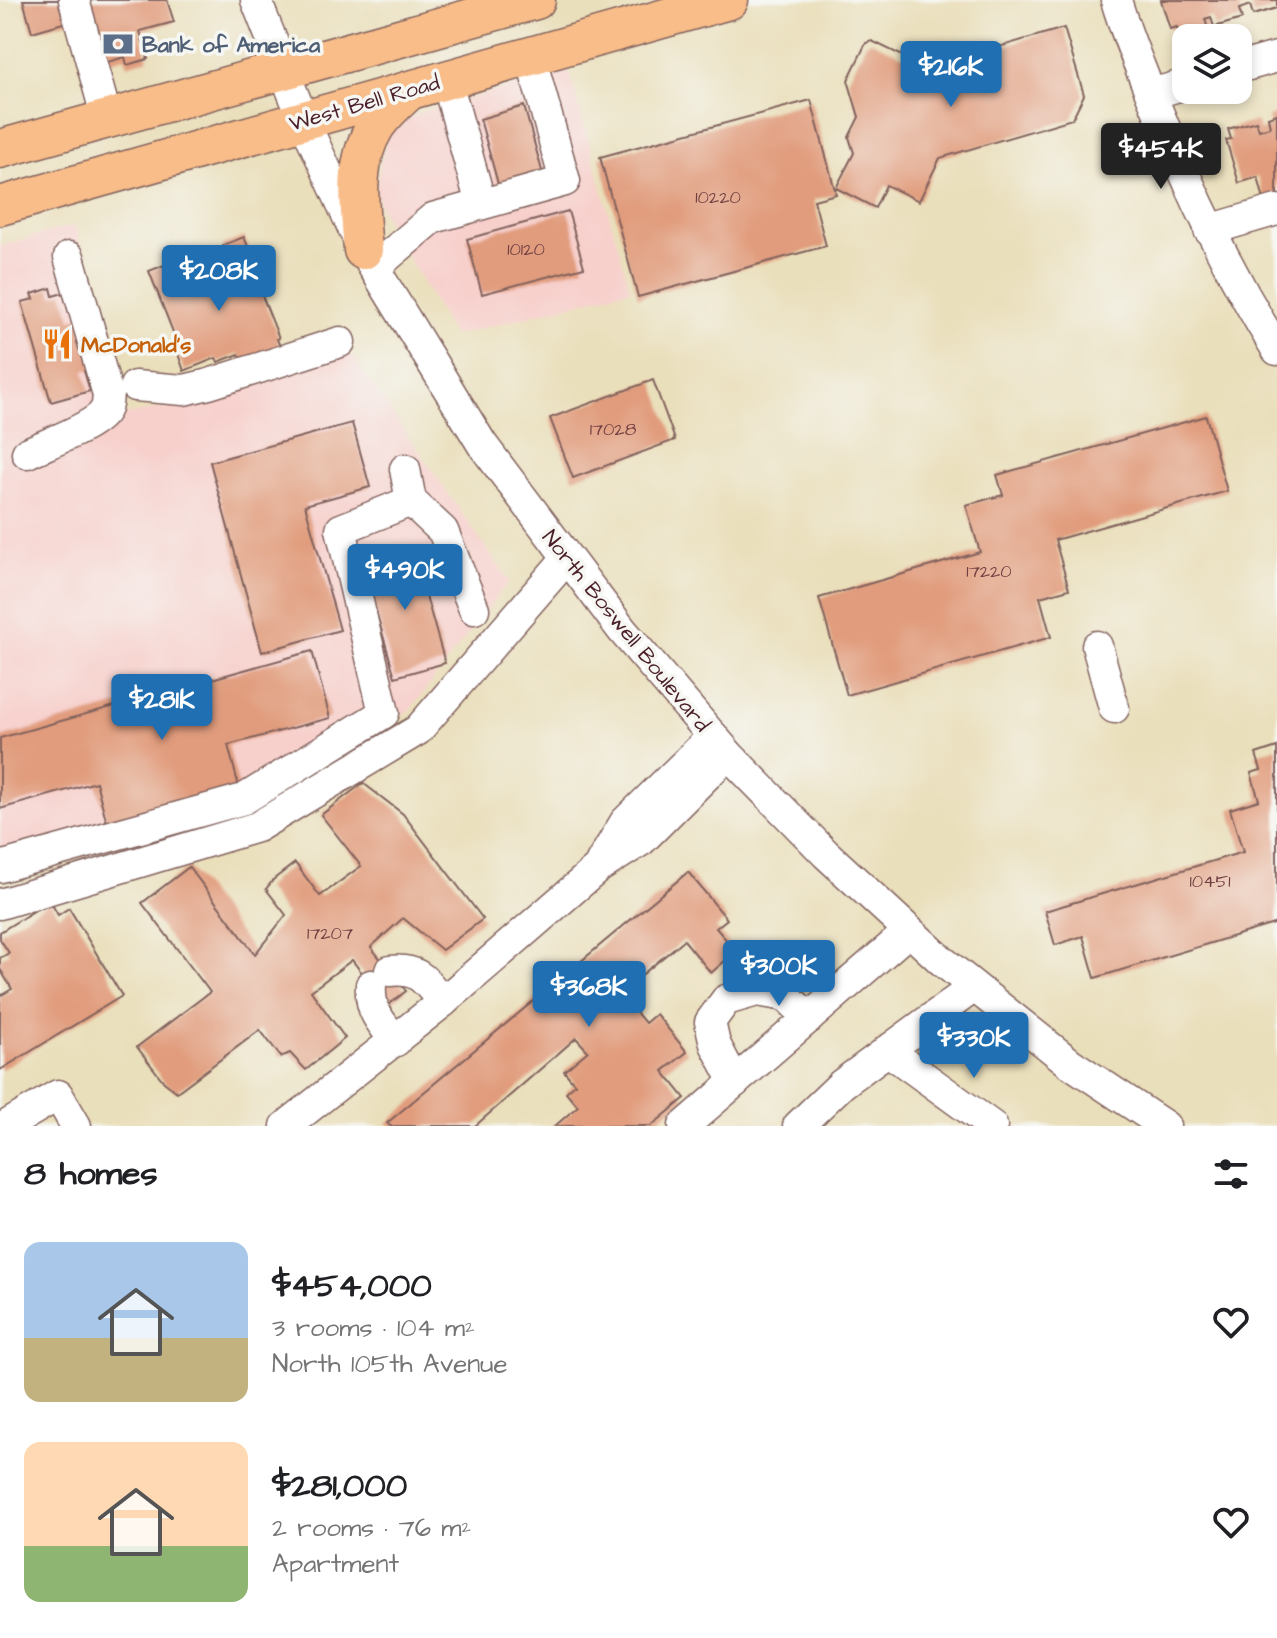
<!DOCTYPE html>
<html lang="en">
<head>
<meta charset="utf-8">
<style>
  body { margin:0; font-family:"Architects Daughter",sans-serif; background:#f6f6f6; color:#202124; height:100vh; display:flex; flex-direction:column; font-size:30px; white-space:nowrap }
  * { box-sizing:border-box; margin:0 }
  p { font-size:26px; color:#757577 }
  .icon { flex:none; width:44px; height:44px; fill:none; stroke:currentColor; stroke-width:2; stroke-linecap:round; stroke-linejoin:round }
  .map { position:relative; height:1126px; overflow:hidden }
  .drawer { display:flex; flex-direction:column; background:#fff; flex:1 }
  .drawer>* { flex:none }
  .tools { position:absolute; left:1172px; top:24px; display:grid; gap:16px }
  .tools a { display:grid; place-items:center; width:80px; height:80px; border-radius:16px; background:#fff; box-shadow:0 4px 12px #0003; font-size:40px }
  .price { position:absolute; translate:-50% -68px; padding:0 18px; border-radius:8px; background:#1f6fb2; color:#fff; font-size:26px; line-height:52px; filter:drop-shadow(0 2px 4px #0008) }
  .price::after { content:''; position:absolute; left:50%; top:48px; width:24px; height:18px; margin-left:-12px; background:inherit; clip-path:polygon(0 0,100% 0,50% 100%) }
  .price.on { background:#222; color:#fff }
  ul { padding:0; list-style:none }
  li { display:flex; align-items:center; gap:24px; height:200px; padding:0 24px }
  li span { display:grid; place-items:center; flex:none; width:224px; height:160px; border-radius:16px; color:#555 }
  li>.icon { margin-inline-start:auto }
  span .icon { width:96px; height:96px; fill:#fffc; stroke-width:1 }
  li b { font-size:34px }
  h2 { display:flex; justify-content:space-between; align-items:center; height:96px; padding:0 24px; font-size:34px }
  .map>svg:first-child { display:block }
</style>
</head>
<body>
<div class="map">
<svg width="1277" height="1126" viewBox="0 0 1277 1126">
  <rect width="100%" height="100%" fill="#f6f6f2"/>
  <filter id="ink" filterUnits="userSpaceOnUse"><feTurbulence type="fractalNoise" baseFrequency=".0125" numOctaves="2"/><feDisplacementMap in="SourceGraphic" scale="16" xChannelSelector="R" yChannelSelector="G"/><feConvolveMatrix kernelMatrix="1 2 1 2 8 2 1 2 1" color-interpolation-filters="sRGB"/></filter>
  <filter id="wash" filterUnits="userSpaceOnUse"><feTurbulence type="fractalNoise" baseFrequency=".006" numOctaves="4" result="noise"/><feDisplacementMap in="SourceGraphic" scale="32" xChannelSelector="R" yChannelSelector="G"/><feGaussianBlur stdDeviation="1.8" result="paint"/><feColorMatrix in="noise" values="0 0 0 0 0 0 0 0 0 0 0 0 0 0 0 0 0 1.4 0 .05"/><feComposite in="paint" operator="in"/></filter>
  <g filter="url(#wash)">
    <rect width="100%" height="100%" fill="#eadfbb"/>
    <g fill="#f7d0cc">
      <path d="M569 71 630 289 453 336 380 208 375 191 386 136 396 125 423 111Z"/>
      <path d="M75 225 126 415 151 410 351 354 509 581 410 710 244 810 0 879V246Z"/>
    </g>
    <g id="blocks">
      <g fill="#e19c7d">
        <path d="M23 0H167L174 22 140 31 148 59 127 65 125 57 97 65 84 17 32 32Z"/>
        <path d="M1161 0H1277V8L1253 15 1250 5 1239 9 1242 19 1214 27 1211 17 1205 19 1208 29 1180 37 1177 27 1170 29Z"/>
        <path d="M1064 28 1084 95 1072 119 940 158 919 201 886 185 875 208 836 188 854 153 849 137 859 117 848 80 866 43 872 41 948 78 955 75 964 57Z"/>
        <path d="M811 100 836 194 814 200 826 246 638 297 600 157Z"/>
        <path d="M524 106 544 178 500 191 480 119Z"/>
        <path d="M1277 114V196L1264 200 1258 177 1239 183 1226 140 1231 139 1228 129 1256 121 1259 130 1270 127 1268 117Z"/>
        <path d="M568 211 584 267 482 294 467 239Z"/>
        <path d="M244 237 250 251 245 253 279 338 277 339 288 367 251 381 239 354 218 362 216 358 184 371 177 351 180 350 149 271 197 252 205 273 230 264 223 245Z"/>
        <path d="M51 288 53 296 63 293 71 319 79 317 94 369 84 371 90 391 51 402 22 302 34 299 32 294Z"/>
        <path d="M653 380 675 440 573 478 550 418Z"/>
        <path d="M1206 416 1227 491 1055 540 1069 589 1040 597 1051 637 847 695 819 598 980 552 966 505 1003 495 997 475Z"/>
        <path d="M352 423 370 487 305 505 340 630 262 652 210 462Z"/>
        <path d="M422 549 429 576 421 578 445 663 395 677 363 566Z"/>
        <path d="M312 651 330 718 228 745 240 791 108 827 96 782 0 809V738Z"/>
        <path d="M1277 747V923L1095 978 1083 936 1055 945 1045 911 1243 852 1230 809 1259 800 1251 773 1261 770 1256 754Z"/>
        <path d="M363 783 403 814 483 919 442 950 403 918 371 947 406 991 387 1006 352 960 311 991 345 1038 306 1070 290 1053 281 1057 260 1030 177 1092 164 1082 137 1047 210 992 142 903 189 867 255 954 286 915 266 889 274 879 295 863 320 896 361 866 321 815Z"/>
        <path d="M688 872 727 919 716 928 736 951 711 973 684 940 620 993 645 1023 656 1014 687 1052 663 1071 685 1098 651 1126H555L578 1106 566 1092 575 1084 564 1071 588 1051 576 1038 475 1126H390L387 1123Z"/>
        <path d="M50 901 58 915 69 908 122 996 0 1070V996L12 989 0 969V958L9 953 0 939V932Z"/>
      </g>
    </g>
  </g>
  <g filter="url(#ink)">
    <use href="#blocks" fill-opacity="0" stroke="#82625d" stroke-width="2"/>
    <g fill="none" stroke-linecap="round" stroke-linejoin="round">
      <g stroke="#82625d" stroke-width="33">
        <g id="minor">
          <path d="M74 0 107 119"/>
          <path d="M256 0 303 119 363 250 482 444 622 630 728 754 826 854 941 960 1070 1063 1165 1126"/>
          <path d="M1116 0C1127 37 1142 73 1157 109 1192 195 1228 271 1277 350"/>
          <path d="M1238 68 1277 57"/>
          <path d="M446 78 481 204"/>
          <path d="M1151 94 1186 84"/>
          <path d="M1209 230 1277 210"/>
          <path d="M374 268 433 218 565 181 530 55"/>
          <path d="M135 386 184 390 209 384 340 342"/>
          <path d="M27 453C45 444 99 426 106 408 108 404 107 399 108 395L69 257"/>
          <path d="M411 501 443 531 474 609"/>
          <path d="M1097 646 1114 708"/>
          <path d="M601 862 625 822 713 736"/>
          <path d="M0 867 244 799 384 713 341 529 411 501 405 469"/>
          <path d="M0 904 257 827 418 730 567 558"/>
          <path d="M390 971C420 968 425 981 443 1002"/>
          <path d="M371 985C369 1010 380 1022 396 1041"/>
          <path d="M887 1050 992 1126"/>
          <path d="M735 1082 715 1044 710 1022 726 1000 757 991 786 996 809 1018"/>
          <path d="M6 1126 58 1095 76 1126"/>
          <path d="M286 1126 443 1002 598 868 642 840 728 754"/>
          <path d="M684 1126 909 931"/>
          <path d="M798 1126 842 1084 974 987"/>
        </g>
      </g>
      <g stroke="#82625d" stroke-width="41">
        <g id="major">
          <path d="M0 149 536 0"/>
          <path d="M0 206 729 0"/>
          <path d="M363 250C360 209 352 164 375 127 384 113 398 101 410 90"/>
        </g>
      </g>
      <use href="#minor" stroke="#fff" stroke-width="30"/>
      <use href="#major" stroke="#f8bd89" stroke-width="38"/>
    </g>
  </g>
  <defs>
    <g id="bank-bare" transform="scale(2.4)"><path d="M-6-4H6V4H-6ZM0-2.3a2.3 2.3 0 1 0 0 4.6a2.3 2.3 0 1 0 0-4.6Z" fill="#5c6f8a" stroke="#f6f6f2" stroke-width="2.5" paint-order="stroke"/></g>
    <g id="restaurant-bare" transform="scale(2.4)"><path d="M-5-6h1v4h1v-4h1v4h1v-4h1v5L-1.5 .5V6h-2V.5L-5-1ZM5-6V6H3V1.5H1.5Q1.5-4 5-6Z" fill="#e8710a" stroke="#f6f6f2" stroke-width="2.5" paint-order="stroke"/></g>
  </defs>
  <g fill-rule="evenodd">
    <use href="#bank-bare" x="118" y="44"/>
    <use href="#restaurant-bare" x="57" y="344"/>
  </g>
  <g text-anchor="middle" stroke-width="7" stroke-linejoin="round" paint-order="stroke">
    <g font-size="18" fill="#703e40">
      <text x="718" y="203">10220</text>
      <text x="526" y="255">10120</text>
      <text x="613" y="435">17028</text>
      <text x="989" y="577">17220</text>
      <text x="1210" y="887">10451</text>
      <text x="330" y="939">17207</text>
    </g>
    <g font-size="22" font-weight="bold" fill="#4e5e75" stroke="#f6f6f2" text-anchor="start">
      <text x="142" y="52">Bank of America</text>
    </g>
    <g font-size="22" fill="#4a1f2b" stroke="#f6f6f2">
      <text transform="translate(364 102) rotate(-16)" y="8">West Bell Road</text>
      <text transform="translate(627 630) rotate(51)" y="8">North Boswell Boulevard</text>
    </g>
    <g font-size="22" font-weight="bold" fill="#c56008" stroke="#f6f6f2" text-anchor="start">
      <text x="81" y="352">McDonald's</text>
    </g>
  </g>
</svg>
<div class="tools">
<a><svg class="icon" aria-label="layers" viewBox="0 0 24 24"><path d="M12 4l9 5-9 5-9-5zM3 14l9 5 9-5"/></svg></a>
</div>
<b class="price" style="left:951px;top:109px">$216K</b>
<b class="price on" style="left:1161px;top:191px">$454K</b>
<b class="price" style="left:219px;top:313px">$208K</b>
<b class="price" style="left:405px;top:612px">$490K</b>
<b class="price" style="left:162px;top:742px">$281K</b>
<b class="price" style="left:779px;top:1008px">$300K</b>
<b class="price" style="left:589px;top:1029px">$368K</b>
<b class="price" style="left:974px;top:1080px">$330K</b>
</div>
<section class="drawer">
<h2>8 homes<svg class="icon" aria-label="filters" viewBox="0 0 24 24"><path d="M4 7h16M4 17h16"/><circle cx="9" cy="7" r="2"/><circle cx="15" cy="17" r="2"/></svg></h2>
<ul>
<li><span style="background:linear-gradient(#a9c7e8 60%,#c2b280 0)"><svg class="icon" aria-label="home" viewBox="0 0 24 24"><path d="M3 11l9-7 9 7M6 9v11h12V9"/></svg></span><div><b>$454,000</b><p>3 rooms · 104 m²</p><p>North 105th Avenue</p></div><svg class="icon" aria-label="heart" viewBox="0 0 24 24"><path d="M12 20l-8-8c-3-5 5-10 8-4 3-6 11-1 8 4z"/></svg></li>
<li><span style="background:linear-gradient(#ffd9b3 65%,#8fb573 0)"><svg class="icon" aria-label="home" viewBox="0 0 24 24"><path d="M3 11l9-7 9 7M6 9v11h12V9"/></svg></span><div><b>$281,000</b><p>2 rooms · 76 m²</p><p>Apartment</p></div><svg class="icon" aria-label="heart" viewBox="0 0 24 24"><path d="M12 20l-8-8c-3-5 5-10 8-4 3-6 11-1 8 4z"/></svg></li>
</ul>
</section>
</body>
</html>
